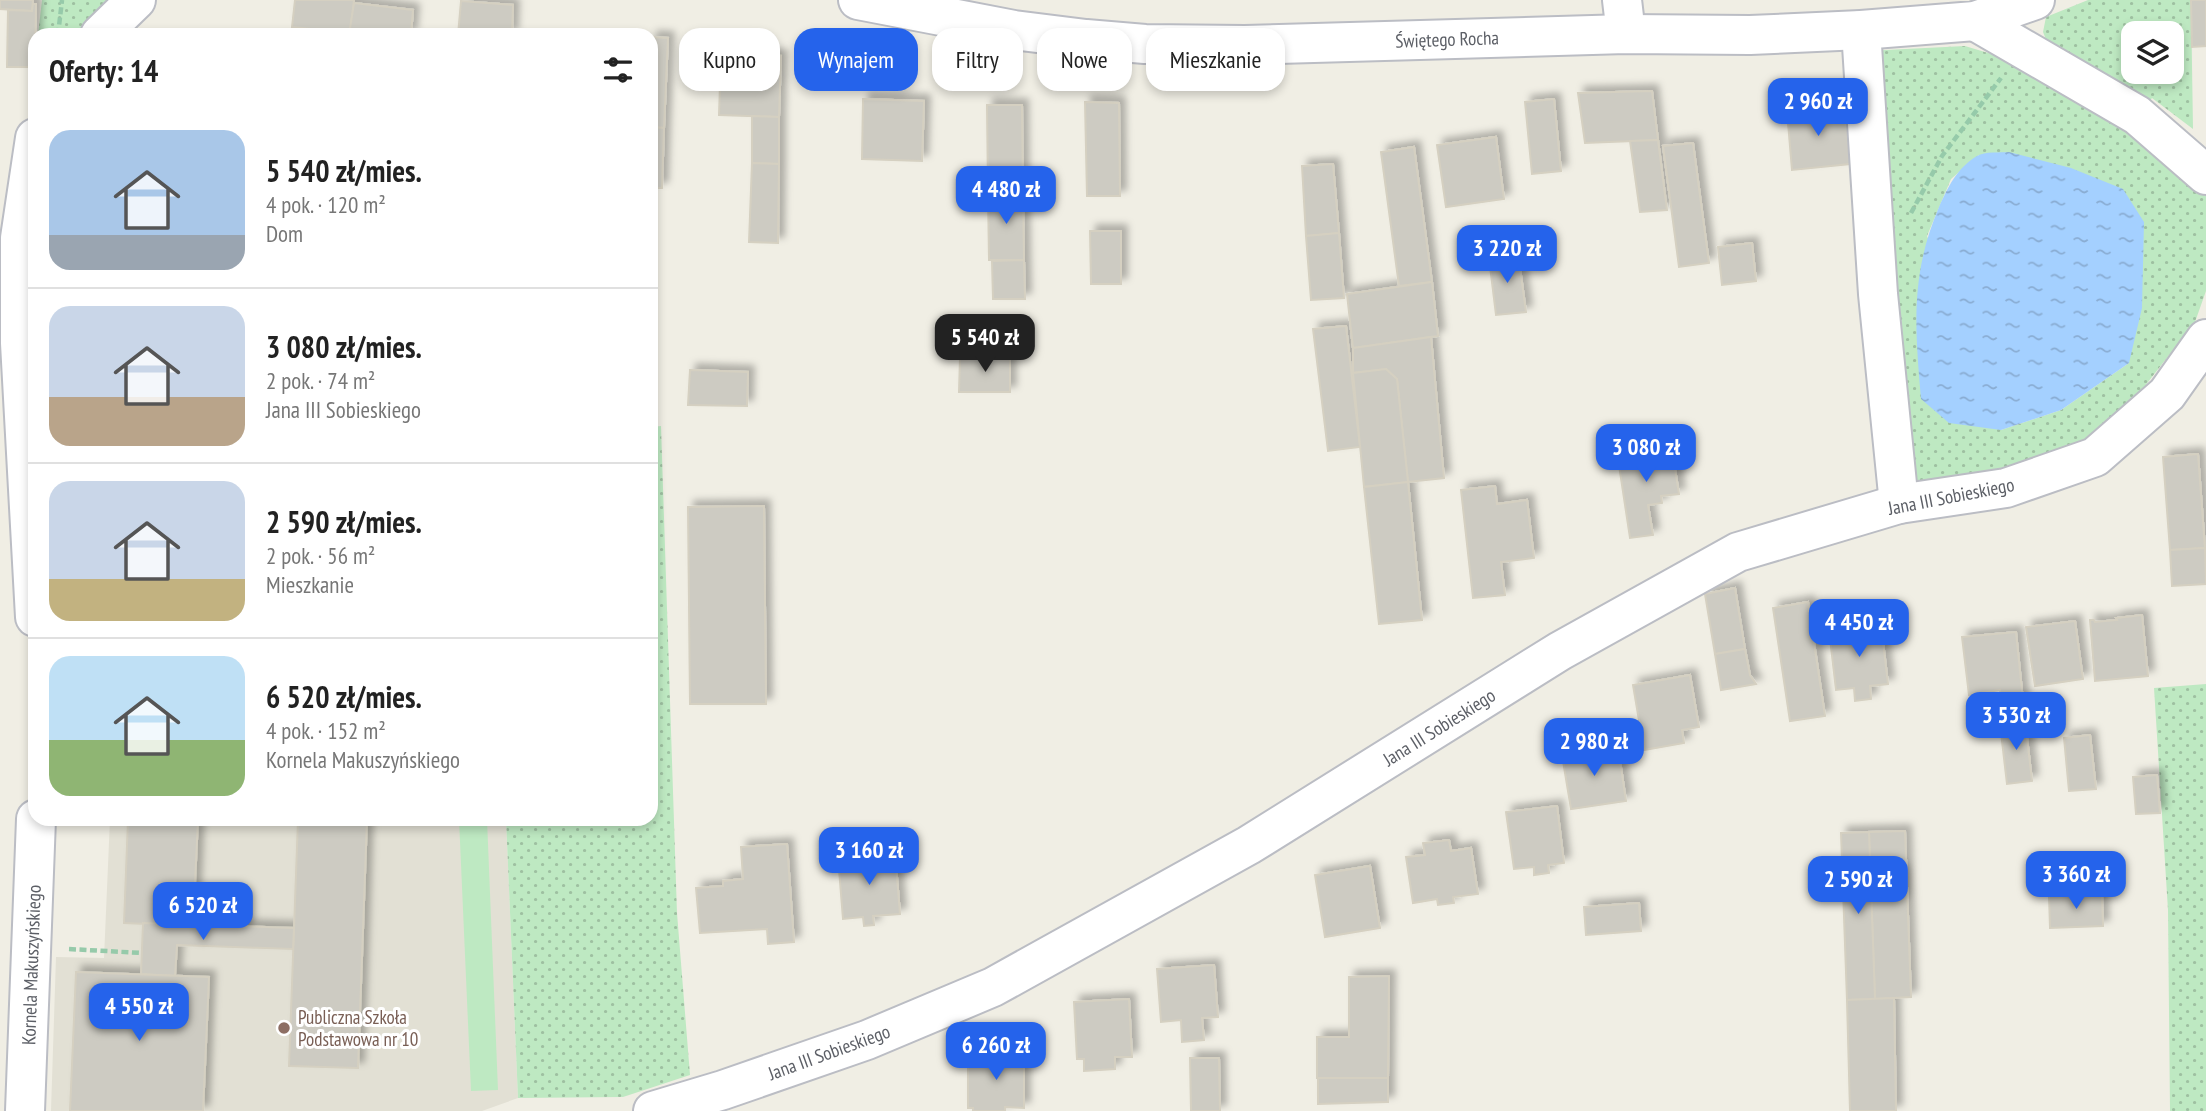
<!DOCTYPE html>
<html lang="pl">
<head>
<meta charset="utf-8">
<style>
  body { margin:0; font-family:"PT Sans Narrow",sans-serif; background:#f2f2f2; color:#222; height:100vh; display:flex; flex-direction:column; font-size:26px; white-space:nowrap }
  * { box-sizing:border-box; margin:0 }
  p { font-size:23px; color:#767676 }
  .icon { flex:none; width:38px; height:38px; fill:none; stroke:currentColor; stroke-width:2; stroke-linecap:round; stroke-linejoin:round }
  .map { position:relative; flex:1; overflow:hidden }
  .drawer { position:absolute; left:28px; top:28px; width:630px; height:798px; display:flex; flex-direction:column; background:#fff; border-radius:21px; box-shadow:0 4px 10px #0003 }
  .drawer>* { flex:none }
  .banner { position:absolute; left:679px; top:28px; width:665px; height:63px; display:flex; gap:14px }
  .controls { position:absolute; left:2121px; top:21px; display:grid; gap:14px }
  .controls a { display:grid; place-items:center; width:63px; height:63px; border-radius:14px; background:#fff; box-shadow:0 4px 10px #0003; font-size:35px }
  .price { position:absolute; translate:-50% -60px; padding:0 16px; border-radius:14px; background:#2563eb; color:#fff; font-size:23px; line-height:46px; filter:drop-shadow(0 2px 4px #0008) }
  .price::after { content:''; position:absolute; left:50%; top:42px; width:21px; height:16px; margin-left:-10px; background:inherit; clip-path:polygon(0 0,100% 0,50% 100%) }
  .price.active { background:#222; color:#fff }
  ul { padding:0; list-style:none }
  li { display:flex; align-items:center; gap:21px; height:175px; padding:0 21px }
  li+li { border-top:2px solid #e0e0e0 }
  li span { display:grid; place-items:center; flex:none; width:196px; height:140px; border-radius:21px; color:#555 }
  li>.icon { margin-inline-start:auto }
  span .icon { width:84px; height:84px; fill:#fffc; stroke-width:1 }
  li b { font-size:30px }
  h2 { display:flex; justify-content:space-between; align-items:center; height:84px; padding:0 21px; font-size:30px }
  .pill { padding:0 24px; border-radius:21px; background:#fff; box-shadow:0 4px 10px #0003; font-size:24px; line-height:63px }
  .pill.active { background:#2563eb; color:#fff }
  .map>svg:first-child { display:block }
</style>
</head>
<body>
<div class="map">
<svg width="2206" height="1111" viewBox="0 0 2206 1111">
  <defs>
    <pattern id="grass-dots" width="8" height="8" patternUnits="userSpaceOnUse" patternTransform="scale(1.75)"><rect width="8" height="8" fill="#bee9c2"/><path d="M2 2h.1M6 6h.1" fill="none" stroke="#9ec0a1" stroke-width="1.8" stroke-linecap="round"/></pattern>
    <pattern id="water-ripples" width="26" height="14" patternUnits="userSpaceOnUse" patternTransform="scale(1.75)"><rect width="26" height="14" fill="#a4d0ff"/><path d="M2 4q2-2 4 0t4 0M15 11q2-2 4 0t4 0" fill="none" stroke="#89acd2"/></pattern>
    <filter id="shadow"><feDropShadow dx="6" dy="-6" stdDeviation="3.5" flood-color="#0004"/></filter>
  </defs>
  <rect width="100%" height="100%" fill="#f0eee4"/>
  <path fill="#e2e0d4" d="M110 819H506L518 1098 482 1111H51L56 957 104 958Z"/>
  <g fill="url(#grass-dots)" fill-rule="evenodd">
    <path d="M42 0H112L80 35H38Z"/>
    <path d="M2088 0H2191L2193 129 2152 98 2146 105 2049 47 2043 32 2046 17ZM2133 33H2172V72H2133Z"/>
    <path d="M1965 46 2028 65 2101 110 2206 196V291L2195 322 2130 405 2083 449 2004 474 1885 488 1846 52ZM1979 155 2129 363 2061 410 2001 430 1927 236 1951 179Z"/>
    <path d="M661 426 677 913 690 1075 623 1097 518 1098 506 819H651V427Z"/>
    <path d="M2206 684V1111H2170L2168 910 2154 688Z"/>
  </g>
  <path fill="#bee9c2" d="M459 819H487L498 1090 471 1091Z"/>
  <path fill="url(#water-ripples)" d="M2009 152 2071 168 2123 189 2144 222 2142 308 2129 363 2061 410 2001 430 1949 423 1921 399C1915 328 1910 275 1939 207 1948 187 1957 168 1977 156 1985 151 2000 153 2009 152Z"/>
  <g fill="#cdcbc2" stroke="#d5d0c1" stroke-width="2" filter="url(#shadow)">
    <path d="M0 0H33L32 11 0 9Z"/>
    <path d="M295 0H354L350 33 292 27Z"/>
    <path d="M2191 0H2206V46L2192 47Z"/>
    <path d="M461 1 513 5 512 35H458Z"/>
    <path d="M354 3 413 10 411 35H349Z"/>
    <path d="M33 4H36L35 67H7L8 10 32 11Z"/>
    <path d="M317 29 350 33 349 35H317Z"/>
    <path d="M651 37 668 38 664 128 651 127Z"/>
    <path d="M721 54 781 56 779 117 719 115Z"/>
    <path d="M1652 91 1658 140 1585 143 1578 93Z"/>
    <path d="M863 99 924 101 922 161 862 159Z"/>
    <path d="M1554 99 1561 171 1532 174 1525 102Z"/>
    <path d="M1085 102 1119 103 1120 196H1087Z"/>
    <path d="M987 105H1022L1023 192H988Z"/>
    <path d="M1845 106 1850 164 1792 170 1787 111Z"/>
    <path d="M752 116 779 117V164L752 163Z"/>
    <path d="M651 127 664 128 662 188H651Z"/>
    <path d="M1496 137 1504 199 1446 207 1437 145Z"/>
    <path d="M1658 140 1667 210 1640 212 1630 141Z"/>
    <path d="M1693 143 1709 263 1679 267 1663 146Z"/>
    <path d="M1414 147 1432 282 1399 286 1381 152Z"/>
    <path d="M752 163 779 164 778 243 749 242Z"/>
    <path d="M1333 164 1339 233 1306 236 1302 166Z"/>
    <path d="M988 192H1023L1024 260H989Z"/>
    <path d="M1090 231H1121V284H1091Z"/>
    <path d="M1339 233 1344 298 1311 300 1306 236Z"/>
    <path d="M1752 243 1756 281 1722 285 1718 247Z"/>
    <path d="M1518 253 1526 312 1496 315 1489 258Z"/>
    <path d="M1024 260 1025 299H993L992 261Z"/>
    <path d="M1432 282 1438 336 1353 348 1347 294Z"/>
    <path d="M1346 326 1360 447 1328 451 1313 329Z"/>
    <path d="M1431 337 1444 478 1408 482 1397 379 1386 369 1353 373V348Z"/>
    <path d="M1010 356V392H959L960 357Z"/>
    <path d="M1386 369 1397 379 1408 482 1364 487 1353 373Z"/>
    <path d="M690 370 748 372 747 406 688 405Z"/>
    <path d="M1671 443 1679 494 1661 496 1662 503 1648 505 1653 535 1630 538 1617 452Z"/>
    <path d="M2198 454 2205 548 2170 550 2163 457Z"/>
    <path d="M1408 482 1422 620 1379 624 1364 487Z"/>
    <path d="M1495 486 1497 504 1527 500 1534 558 1501 562 1505 595 1473 598 1461 490Z"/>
    <path d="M764 506 766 704H690L688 507Z"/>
    <path d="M2205 548 2206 584 2172 586 2170 550Z"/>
    <path d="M1735 588 1745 649 1715 654 1705 594Z"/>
    <path d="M1808 602 1825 716 1790 721 1773 608Z"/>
    <path d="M2142 615 2148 676 2095 681 2090 620H2094L2095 622 2117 620 2116 618Z"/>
    <path d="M2075 621 2083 679 2035 686 2026 627Z"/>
    <path d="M1881 624 1888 684 1870 686 1871 699 1855 701 1854 688 1836 690 1829 630Z"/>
    <path d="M2016 632 2025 720 2004 723 2000 690 1969 695 1962 637Z"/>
    <path d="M1745 649 1750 675 1756 684 1721 690 1715 654Z"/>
    <path d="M1690 675 1699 727 1682 730 1684 743 1644 750 1633 685Z"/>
    <path d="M2025 720 2032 781 2007 784 2000 724Z"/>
    <path d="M2090 735 2096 789 2069 791 2064 738Z"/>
    <path d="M1618 747 1626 801 1571 809 1562 755Z"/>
    <path d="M2157 775 2160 813 2136 814 2133 777Z"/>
    <path d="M1557 806 1564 863 1548 865 1549 873 1534 875V867L1514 869 1506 812Z"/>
    <path d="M128 819H198L193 926 124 923Z"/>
    <path d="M298 819H367L358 1068 289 1066Z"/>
    <path d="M1905 831 1911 997 1875 999 1869 832Z"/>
    <path d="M1869 832 1875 999 1847 1000 1841 833Z"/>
    <path d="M1449 840 1451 851 1471 848 1478 894 1453 897 1454 903 1438 905 1437 899 1413 903 1406 857 1425 855 1423 843Z"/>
    <path d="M787 844 794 942 768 944 767 929 700 933 696 888 723 886V881L743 879 741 847Z"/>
    <path d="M895 852 900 914 873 916 874 925 864 926 863 917 843 919 838 857 839 860 866 858V854Z"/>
    <path d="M1370 866 1380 928 1325 937 1315 875Z"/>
    <path d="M2102 893 2103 926 2050 928 2049 896Z"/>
    <path d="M1639 903 1641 931 1586 935 1584 907Z"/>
    <path d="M143 923 294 928 293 949 177 945 175 976 141 974Z"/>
    <path d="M1214 965 1218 1017 1202 1018 1204 1040 1182 1042 1181 1020 1161 1022 1157 969Z"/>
    <path d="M76 972 209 977 203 1111H70Z"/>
    <path d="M1389 976 1388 1078H1317V1037H1349V977Z"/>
    <path d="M1894 998 1896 1111H1850L1847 1000Z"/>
    <path d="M1129 999 1132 1057H1115V1069L1084 1071V1059H1077L1074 1002Z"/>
    <path d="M970 1053V1057L1024 1053V1108L1005 1107V1111H973V1108H968V1054Z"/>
    <path d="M1190 1058H1219L1220 1111H1191Z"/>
    <path d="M1318 1078H1388V1102L1318 1104Z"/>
  </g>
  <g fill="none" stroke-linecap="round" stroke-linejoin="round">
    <g stroke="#bbbdc4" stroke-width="42">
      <g id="minor">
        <path d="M858 0 1014 30 1086 39 1145 44 1245 45 1626 34 1750 35 1861 30 1975 21 2035 0"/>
        <path d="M1622 0 1626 34"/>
        <path d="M1975 21 2137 115 2206 175"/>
        <path d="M1861 30 1878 294 1899 504"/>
        <path d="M100 35 136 0"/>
        <path d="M35 138 20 238V343L35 617"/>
        <path d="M25 1111 36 819"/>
        <path d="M653 1111 723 1090 867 1040 993 987 1249 845 1560 651 1738 552 1899 504 2006 488 2095 457 2167 394 2206 339"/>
      </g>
    </g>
    <g stroke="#96caaa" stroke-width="4.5" stroke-dasharray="7 3.5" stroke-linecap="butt">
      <path d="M58 35 62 0"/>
      <path d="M1911 213 1942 156 2001 78"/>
      <path d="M69 949 142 953"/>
    </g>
    <use href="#minor" stroke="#fff" stroke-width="38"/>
  </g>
  <circle fill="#8d6e63" stroke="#fff" stroke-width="2.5" cx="284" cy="1028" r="7"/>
  <g text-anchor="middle" stroke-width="6" stroke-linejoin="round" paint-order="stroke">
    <g font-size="19" fill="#5c5f66" stroke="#fff">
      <text transform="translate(1447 39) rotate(-2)" y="7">Świętego Rocha</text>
      <text transform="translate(1951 496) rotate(-11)" y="7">Jana III Sobieskiego</text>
      <text transform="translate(1439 727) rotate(-32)" y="7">Jana III Sobieskiego</text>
      <text transform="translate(31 965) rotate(-88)" y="7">Kornela Makuszyńskiego</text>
      <text transform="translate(829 1052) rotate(-20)" y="7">Jana III Sobieskiego</text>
    </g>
    <g font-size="19" fill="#785e54" stroke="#fff" text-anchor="start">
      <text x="298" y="1024">Publiczna Szkoła<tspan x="298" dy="22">Podstawowa nr 10</tspan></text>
    </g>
  </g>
</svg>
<div class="controls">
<a><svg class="icon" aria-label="layers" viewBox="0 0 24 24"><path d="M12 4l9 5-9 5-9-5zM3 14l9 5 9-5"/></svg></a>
</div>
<b class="price" style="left:1818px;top:138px">2 960 zł</b>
<b class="price" style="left:1006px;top:226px">4 480 zł</b>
<b class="price" style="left:1507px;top:285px">3 220 zł</b>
<b class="price active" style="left:985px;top:374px">5 540 zł</b>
<b class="price" style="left:1646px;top:484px">3 080 zł</b>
<b class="price" style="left:1859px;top:659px">4 450 zł</b>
<b class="price" style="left:2016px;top:752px">3 530 zł</b>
<b class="price" style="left:1594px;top:778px">2 980 zł</b>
<b class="price" style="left:869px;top:887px">3 160 zł</b>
<b class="price" style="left:2076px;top:911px">3 360 zł</b>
<b class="price" style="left:1858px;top:916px">2 590 zł</b>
<b class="price" style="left:203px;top:942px">6 520 zł</b>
<b class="price" style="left:139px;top:1043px">4 550 zł</b>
<b class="price" style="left:996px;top:1082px">6 260 zł</b>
<div class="banner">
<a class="pill">Kupno</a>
<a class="pill active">Wynajem</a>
<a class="pill">Filtry</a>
<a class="pill">Nowe</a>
<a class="pill">Mieszkanie</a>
</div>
<section class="drawer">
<h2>Oferty: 14<svg class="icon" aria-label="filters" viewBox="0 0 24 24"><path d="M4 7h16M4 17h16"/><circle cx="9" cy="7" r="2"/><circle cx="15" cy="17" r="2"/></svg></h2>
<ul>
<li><span style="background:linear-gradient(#a9c7e8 75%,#9aa5b1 0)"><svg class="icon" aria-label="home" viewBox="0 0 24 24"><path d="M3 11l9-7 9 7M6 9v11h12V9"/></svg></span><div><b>5 540 zł/mies.</b><p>4 pok. · 120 m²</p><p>Dom</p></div></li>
<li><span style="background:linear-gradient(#c9d6e8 65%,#b9a48a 0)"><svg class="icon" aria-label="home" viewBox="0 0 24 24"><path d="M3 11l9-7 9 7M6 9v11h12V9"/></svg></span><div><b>3 080 zł/mies.</b><p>2 pok. · 74 m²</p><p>Jana III Sobieskiego</p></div></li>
<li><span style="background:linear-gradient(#c9d6e8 70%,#c2b280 0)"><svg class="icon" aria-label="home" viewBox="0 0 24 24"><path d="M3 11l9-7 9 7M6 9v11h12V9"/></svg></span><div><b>2 590 zł/mies.</b><p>2 pok. · 56 m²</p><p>Mieszkanie</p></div></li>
<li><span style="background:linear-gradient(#bfe0f5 60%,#8fb573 0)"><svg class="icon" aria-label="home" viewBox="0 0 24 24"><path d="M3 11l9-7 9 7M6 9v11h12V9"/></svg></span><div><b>6 520 zł/mies.</b><p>4 pok. · 152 m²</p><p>Kornela Makuszyńskiego</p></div></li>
</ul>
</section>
</div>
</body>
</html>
